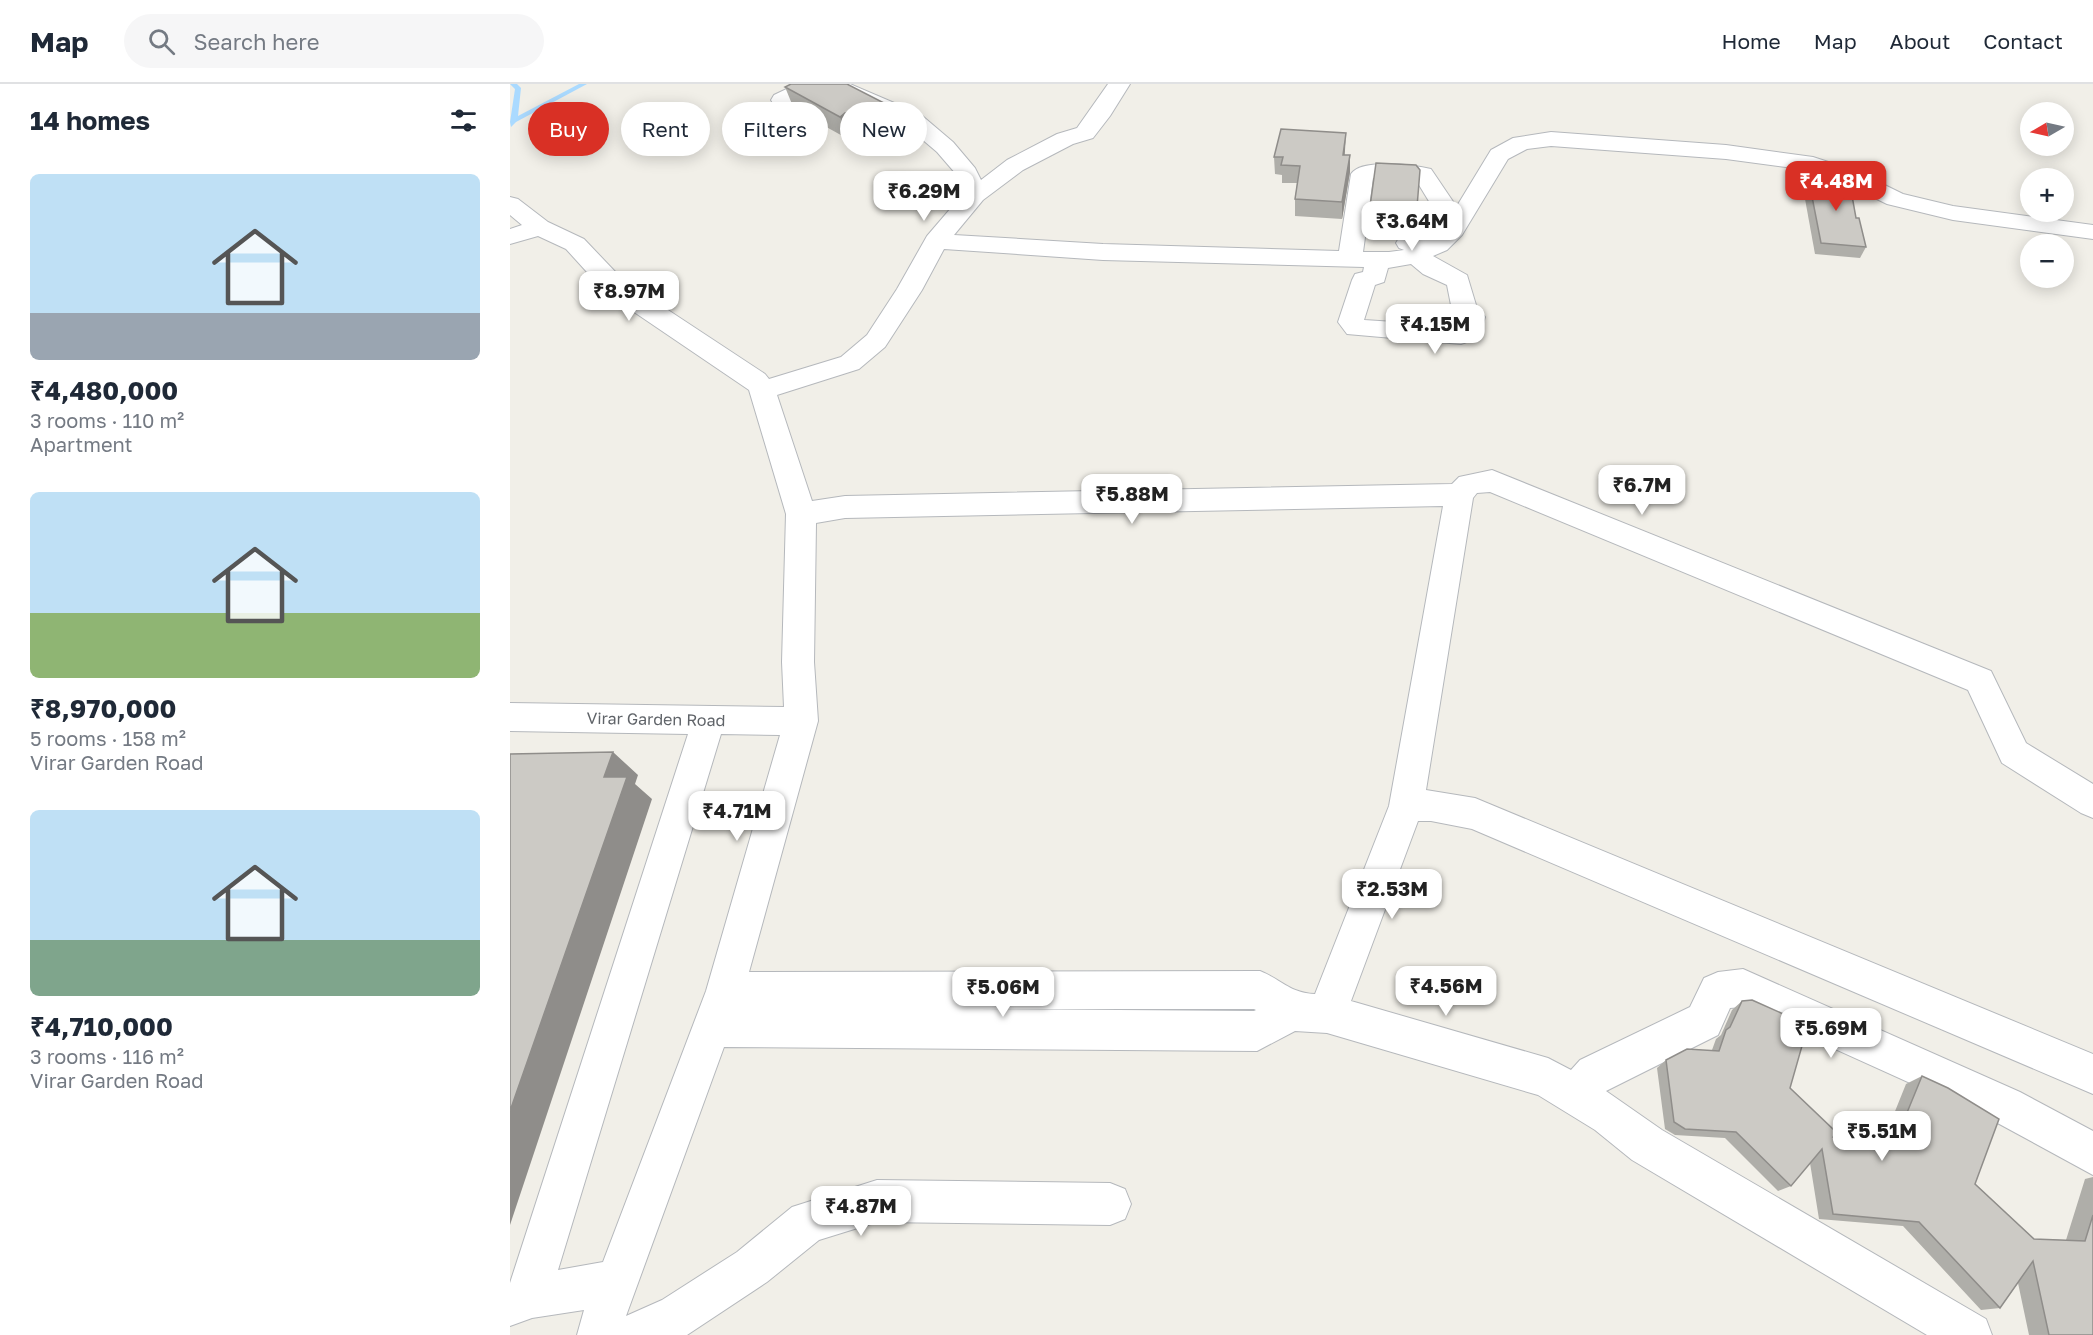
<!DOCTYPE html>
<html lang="en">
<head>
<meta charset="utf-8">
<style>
  body { margin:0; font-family:"Golos Text",sans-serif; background:#f6f6f7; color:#1f2937; height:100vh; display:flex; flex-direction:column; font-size:22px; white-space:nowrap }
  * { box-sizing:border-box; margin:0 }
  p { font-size:20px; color:#747a83 }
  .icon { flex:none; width:33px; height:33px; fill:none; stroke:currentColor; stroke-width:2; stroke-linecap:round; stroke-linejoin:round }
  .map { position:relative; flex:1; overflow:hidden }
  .details { display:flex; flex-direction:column; background:#fff; width:510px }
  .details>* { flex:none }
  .guide { position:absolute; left:18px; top:18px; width:570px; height:54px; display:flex; gap:12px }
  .needle { width:39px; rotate:261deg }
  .tools { position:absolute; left:1510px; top:18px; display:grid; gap:12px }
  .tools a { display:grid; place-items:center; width:54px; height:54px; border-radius:50%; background:#fff; box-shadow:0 3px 15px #0003; font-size:30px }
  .price { position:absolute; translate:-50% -51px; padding:0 14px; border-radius:12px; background:#fff; color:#222; font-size:20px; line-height:39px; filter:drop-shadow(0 2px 3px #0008) }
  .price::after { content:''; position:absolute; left:50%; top:36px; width:18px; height:14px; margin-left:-9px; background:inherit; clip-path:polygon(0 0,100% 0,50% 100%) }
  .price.selected { background:#d93025; color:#fff }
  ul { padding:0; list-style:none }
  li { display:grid; align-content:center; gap:12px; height:318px; padding:0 30px }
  li span { display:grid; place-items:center; height:186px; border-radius:9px; color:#555 }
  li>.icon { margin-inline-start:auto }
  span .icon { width:108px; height:108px; fill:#fffc; stroke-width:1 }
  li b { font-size:26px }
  h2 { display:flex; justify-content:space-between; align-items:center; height:72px; padding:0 30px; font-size:26px }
  .chip { padding:0 21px; border-radius:27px; background:#fff; box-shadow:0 3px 15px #0003; font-size:21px; line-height:54px }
  .chip.selected { background:#d93025; color:#fff }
  header { display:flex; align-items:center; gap:36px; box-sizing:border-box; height:84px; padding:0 30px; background:#fff; border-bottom:2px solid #e0e1e3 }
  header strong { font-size:28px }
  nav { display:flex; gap:33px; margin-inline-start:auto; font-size:21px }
  .search { width:420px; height:54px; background:#f6f6f7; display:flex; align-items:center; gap:15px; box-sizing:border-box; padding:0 21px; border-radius:33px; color:#747a83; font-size:22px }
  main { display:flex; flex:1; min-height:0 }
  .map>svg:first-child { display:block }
</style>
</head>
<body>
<header>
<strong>Map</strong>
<div class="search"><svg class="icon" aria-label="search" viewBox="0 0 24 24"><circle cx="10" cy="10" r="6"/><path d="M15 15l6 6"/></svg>Search here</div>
<nav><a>Home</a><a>Map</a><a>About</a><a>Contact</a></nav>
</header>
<main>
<section class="details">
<h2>14 homes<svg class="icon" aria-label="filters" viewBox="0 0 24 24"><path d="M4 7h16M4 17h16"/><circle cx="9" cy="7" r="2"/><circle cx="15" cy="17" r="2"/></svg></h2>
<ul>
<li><span style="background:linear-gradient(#bfe0f5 75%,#9aa5b1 0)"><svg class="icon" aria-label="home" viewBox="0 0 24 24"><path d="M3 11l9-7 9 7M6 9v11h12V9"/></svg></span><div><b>₹4,480,000</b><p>3 rooms · 110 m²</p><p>Apartment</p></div></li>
<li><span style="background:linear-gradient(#bfe0f5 65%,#8fb573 0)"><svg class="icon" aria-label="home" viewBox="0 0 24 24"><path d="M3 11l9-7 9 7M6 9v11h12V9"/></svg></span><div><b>₹8,970,000</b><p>5 rooms · 158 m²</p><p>Virar Garden Road</p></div></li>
<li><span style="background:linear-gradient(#bfe0f5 70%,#7fa58c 0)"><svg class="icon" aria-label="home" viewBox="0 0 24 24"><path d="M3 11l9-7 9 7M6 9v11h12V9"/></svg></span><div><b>₹4,710,000</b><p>3 rooms · 116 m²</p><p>Virar Garden Road</p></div></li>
</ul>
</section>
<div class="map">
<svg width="1583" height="1251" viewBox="0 0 1583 1251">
  <rect width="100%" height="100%" fill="#f1efe8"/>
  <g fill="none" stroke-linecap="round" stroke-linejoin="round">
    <path fill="#aadaff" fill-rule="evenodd" d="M0 0H7L11 4 8 32 69 0H77L6 38 1 43 0 38 5 5Z"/>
    <g stroke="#b5b8bc" stroke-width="2">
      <path id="minor" d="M287 0H340L410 30 443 58 465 84 471 96 497 76 547 50 567 44 598 0H620L600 32 583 54 563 60 513 86 473 116 444 151 593 160 829 167 841 90C851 74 904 81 921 85L944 119 936 140 981 66 1003 54 1041 48 1216 61 1303 73 1346 87 1393 110 1443 122 1583 141V155L1443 136 1377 120 1330 97 1299 86 1216 75 1041 62 1017 65 998 75 952 151 937 166 923 172 957 191 966 221 975 233C969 251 970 254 951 260L837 250 828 238 842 196 845 190 853 188 854 183 593 176 434 165 412 206 375 263 349 285 267 311 302 417 335 412 942 400 949 393 982 386 1481 587 1516 659 1583 700V734L1571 729 1492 679 1458 606 980 408 967 409 963 414 916 706 965 714 977 719 1583 970V1010L962 745 921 737H908L841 917 1038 974 1061 986 1070 976 1180 923 1194 894 1208 888 1233 885 1510 1008 1583 1047V1091L1482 1036 1232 923 1220 924 1208 951 1096 1007 1152 1046 1476 1235 1482 1251H1417L1122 1076 1085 1046 1028 1011 817 949 785 947 747 967 214 963 116 1232 152 1216 227 1168 282 1123 367 1096 600 1099 615 1105 621 1120 615 1135 600 1141 367 1138 309 1156 257 1198 177 1251H67L74 1226 22 1234 0 1242V1199L178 650 0 647V619L274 623 272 578 276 430 239 306 96 209 56 165 28 152 0 160V145L12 141 0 131V113L8 115 38 138 74 155 114 197 255 290 259 295 331 273 357 251 387 205 417 152 453 110 446 90 427 68 394 40 322 8 302 9 272 22 264 21 261 16 264 11ZM863 94 906 96 920 119 913 138 889 154 886 159 889 164 894 166 879 168H853ZM901 180 913 190 937 201 942 226 949 233 946 242 854 236 865 201 874 198 878 184ZM933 422 879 722 805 910C780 909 772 896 750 887L239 888 308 637 304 578 306 439 335 434ZM211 650 270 651 196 907 93 1178 48 1186ZM467 925H744L746 926 744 927Z"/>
    </g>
    <use href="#minor" fill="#fff" fill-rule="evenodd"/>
  </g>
  <g fill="#afaea9">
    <path d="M275 3 374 19 381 41 352 57 343 51 338 55 284 25Z"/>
    <path d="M835 66V71H840V88L832 135 785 132V115L787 99H772V91L765 90 764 73Z"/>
    <path d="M866 79 905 141 885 156 857 154 858 137Z"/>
    <path d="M1298 92 1346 134 1356 163 1350 174 1305 170 1293 104Z"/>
    <path d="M1232 917 1280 1004 1323 1053 1373 1057 1396 1000 1412 992 1465 1100 1524 1155 1556 1156 1575 1095 1583 1093V1251H1519L1508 1199 1490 1224 1471 1226 1393 1142 1309 1135 1300 1079 1281 1102 1268 1107 1215 1054 1165 1051 1155 1045 1147 984 1156 976 1202 966 1206 955 1211 951 1222 926Z"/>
  </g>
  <g fill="#8f8d8a">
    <path d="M374 19 381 41 352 57 344 35Z"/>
    <path d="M335 29 343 51 338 55 330 33Z"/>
    <path d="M836 49 835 66 832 88 833 71Z"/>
    <path d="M840 71V88L832 135V118Z"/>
    <path d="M907 123 905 141 885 156 887 138Z"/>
    <path d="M103 668 128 691 125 700 142 715 0 1141V1027L94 693Z"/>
  </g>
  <g fill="#cccac5" stroke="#8f8d8a" stroke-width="1.5">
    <path d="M281 0H337L374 19 344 35 335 29 330 33 275 3Z"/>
    <path d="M771 45 836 49 833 71H840L832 118 785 115 790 82 771 81 773 73H764Z"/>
    <path d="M866 79 906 81 910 86 907 123 887 138 858 137Z"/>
    <path d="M1298 92 1339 95 1346 134H1349L1356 163 1311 159Z"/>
    <path d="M103 668 94 693H117L0 1027V670Z"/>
    <path d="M1242 916 1298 941 1280 1004 1326 1048 1323 1053 1385 1058 1412 992 1438 1004 1489 1035 1465 1100 1524 1155 1575 1157 1583 1131V1251H1539L1523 1177 1490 1224 1409 1138 1323 1130 1312 1065 1281 1102 1226 1048 1175 1045 1164 1038 1156 976 1177 965 1209 967 1216 946 1220 943 1232 917Z"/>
  </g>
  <g text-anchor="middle" stroke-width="5" stroke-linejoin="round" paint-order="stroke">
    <g font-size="16" fill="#5f6368" stroke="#fff">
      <text transform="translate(146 635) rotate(1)" y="6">Virar Garden Road</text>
    </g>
  </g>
</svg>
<div class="tools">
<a><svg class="needle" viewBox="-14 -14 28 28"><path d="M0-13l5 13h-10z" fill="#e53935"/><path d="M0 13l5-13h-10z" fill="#747a83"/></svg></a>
<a>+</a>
<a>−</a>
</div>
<b class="price selected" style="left:1326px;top:128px">₹4.48M</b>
<b class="price" style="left:414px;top:138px">₹6.29M</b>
<b class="price" style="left:902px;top:168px">₹3.64M</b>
<b class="price" style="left:119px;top:238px">₹8.97M</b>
<b class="price" style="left:925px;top:271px">₹4.15M</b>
<b class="price" style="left:1132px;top:432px">₹6.7M</b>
<b class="price" style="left:622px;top:441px">₹5.88M</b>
<b class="price" style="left:227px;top:758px">₹4.71M</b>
<b class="price" style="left:882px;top:836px">₹2.53M</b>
<b class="price" style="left:936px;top:933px">₹4.56M</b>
<b class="price" style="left:493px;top:934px">₹5.06M</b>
<b class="price" style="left:1321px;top:975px">₹5.69M</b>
<b class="price" style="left:1372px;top:1078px">₹5.51M</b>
<b class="price" style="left:351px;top:1153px">₹4.87M</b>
<div class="guide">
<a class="chip selected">Buy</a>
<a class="chip">Rent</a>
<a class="chip">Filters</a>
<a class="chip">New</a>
</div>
</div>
</main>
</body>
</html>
